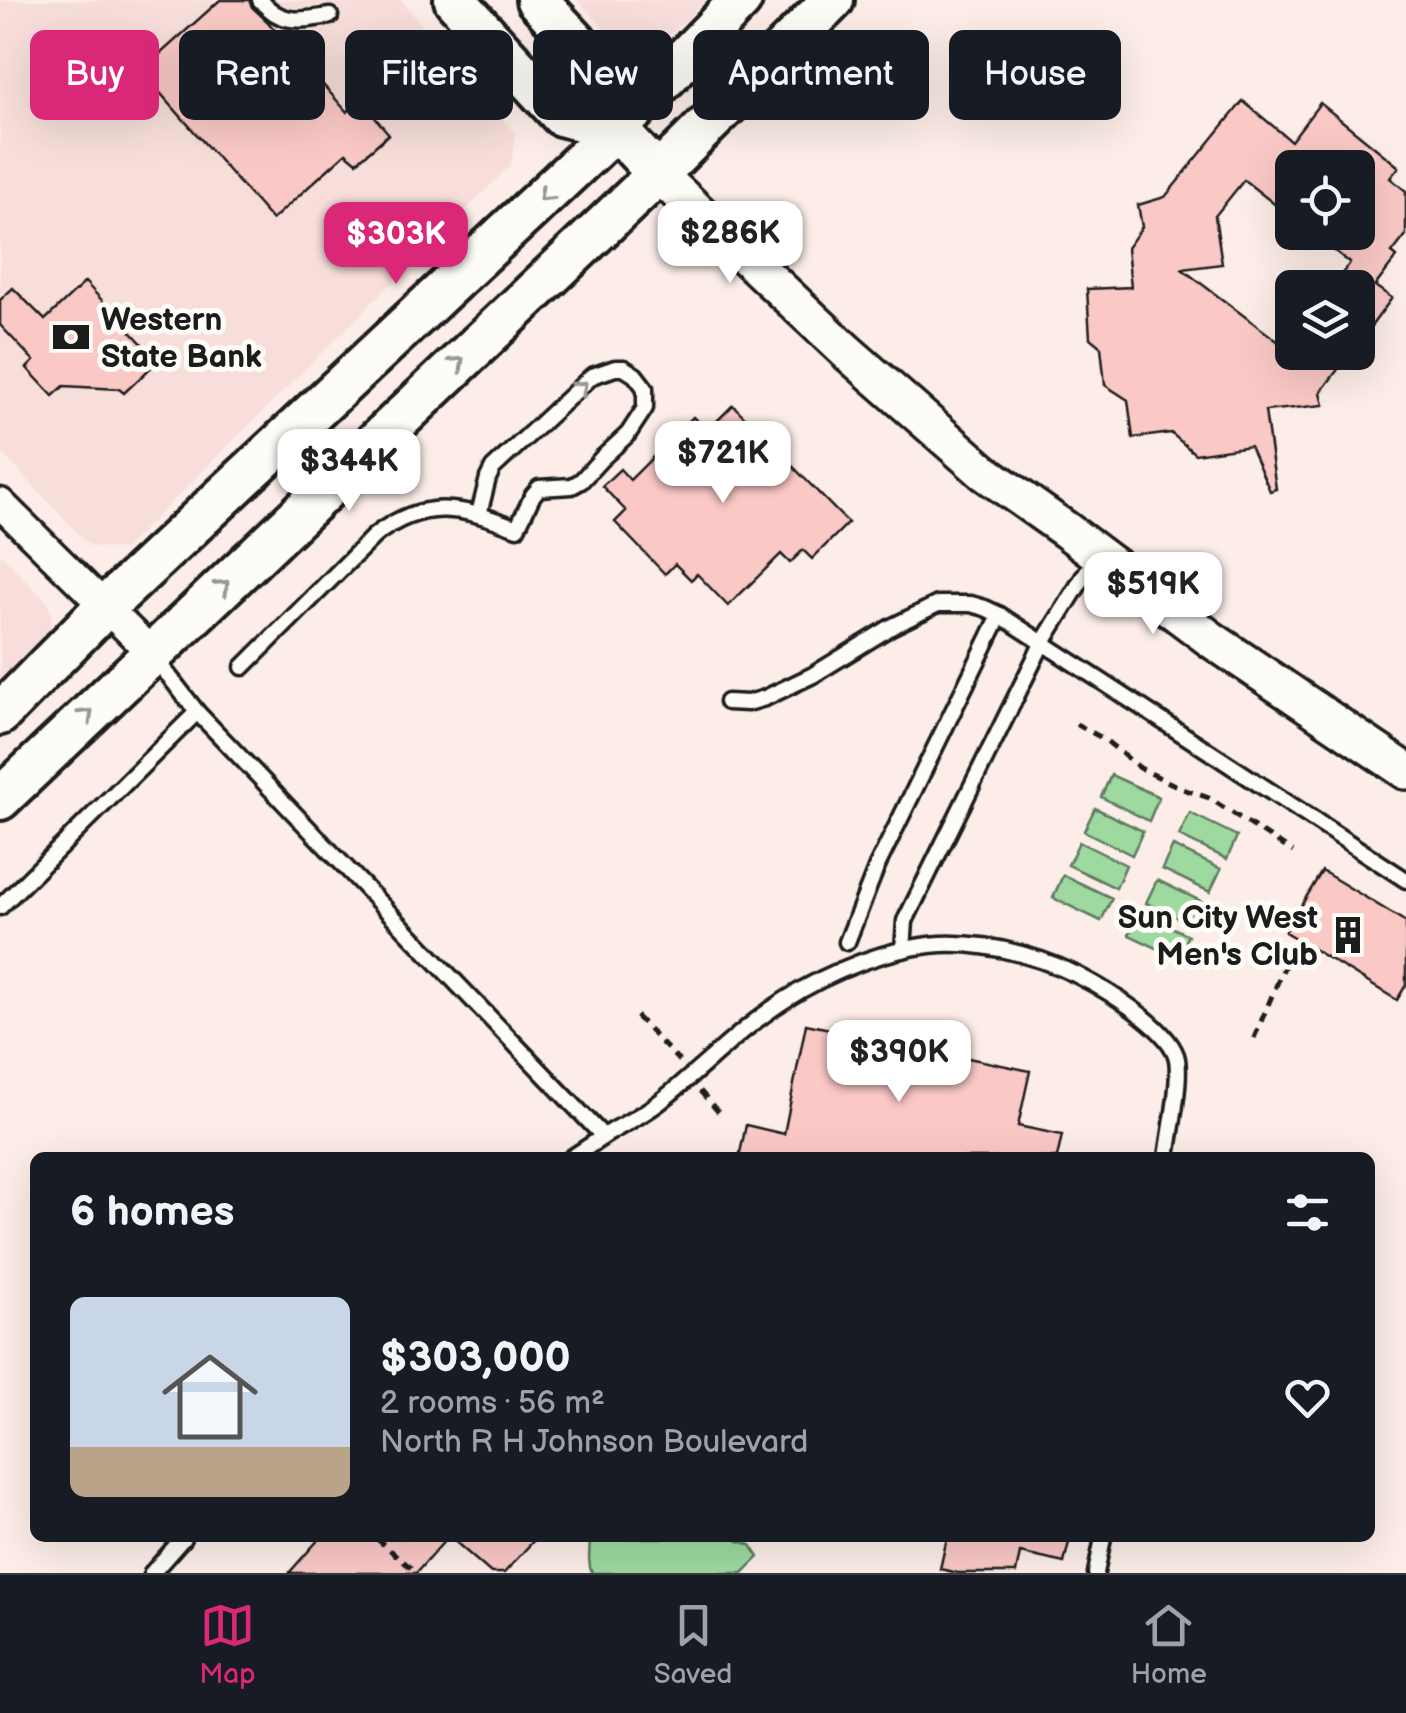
<!DOCTYPE html>
<html lang="en">
<head>
<meta charset="utf-8">
<style>
  body { margin:0; font-family:"Balsamiq Sans",sans-serif; background:#20242c; color:#f1f3f6; height:100vh; display:flex; flex-direction:column; font-size:38px; white-space:nowrap }
  * { box-sizing:border-box; margin:0 }
  p { font-size:32px; color:#9ea1a6 }
  .icon { flex:none; width:55px; height:55px; fill:none; stroke:currentColor; stroke-width:2; stroke-linecap:round; stroke-linejoin:round }
  .map { position:relative; flex:1; overflow:hidden }
  .side { position:absolute; left:30px; top:1152px; width:1345px; height:390px; display:flex; flex-direction:column; background:#171b24; border-radius:15px; box-shadow:0 10px 40px #0002 }
  .side>* { flex:none }
  .hud { position:absolute; left:30px; top:30px; width:1348px; height:90px; display:flex; gap:20px }
  .buttons { position:absolute; left:1275px; top:150px; display:grid; gap:20px }
  .buttons a { display:grid; place-items:center; width:100px; height:100px; border-radius:15px; background:#171b24; box-shadow:0 10px 40px #0002; font-size:50px }
  .price { position:absolute; translate:-50% -85px; padding:0 22px; border-radius:20px; background:#fff; color:#222; font-size:32px; line-height:65px; filter:drop-shadow(0 2px 5px #0008) }
  .price::after { content:''; position:absolute; left:50%; top:60px; width:30px; height:22px; margin-left:-15px; background:inherit; clip-path:polygon(0 0,100% 0,50% 100%) }
  .price.on { background:#db2777; color:#fff }
  ul { padding:0; list-style:none }
  li { display:flex; align-items:center; gap:30px; height:250px; padding:0 40px }
  li+li { border-top:2px solid #363941 }
  li span { display:grid; place-items:center; flex:none; width:280px; height:200px; border-radius:15px; color:#555 }
  li>.icon { margin-inline-start:auto }
  span .icon { width:120px; height:120px; fill:#fffc; stroke-width:1 }
  li b { font-size:42px }
  h2 { display:flex; justify-content:space-between; align-items:center; height:120px; padding:0 40px; font-size:42px }
  .tag { padding:0 35px; border-radius:15px; background:#171b24; box-shadow:0 10px 40px #0002; font-size:35px; line-height:90px }
  .tag.on { background:#db2777; color:#fff }
  .tab-bar { display:flex; justify-content:space-around; align-items:center; height:140px; border-top:2px solid #363941; background:#171b24; font-size:28px; color:#9ea1a6 }
  .tab-bar a { display:grid; justify-items:center; gap:5px }
  .tab-bar .on { color:#db2777 }
  .map>svg:first-child { display:block }
</style>
</head>
<body>
<div class="map">
<svg width="1406" height="1573" viewBox="0 0 1406 1573">
  <rect width="100%" height="100%" fill="#fcede8"/>
  <filter id="ink" filterUnits="userSpaceOnUse"><feTurbulence type="fractalNoise" baseFrequency=".01" numOctaves="2"/><feDisplacementMap in="SourceGraphic" scale="20" xChannelSelector="R" yChannelSelector="G"/><feConvolveMatrix kernelMatrix="1 2 1 2 8 2 1 2 1" color-interpolation-filters="sRGB"/></filter>
  <g filter="url(#ink)">
    <g fill="#f7deda">
      <path d="M0 0H401L515 133 511 165 123 550 90 546 0 451Z"/>
      <path d="M577 0H706L658 46 642 49 629 48 618 42Z"/>
      <path d="M0 553 48 603 52 618 50 638 0 686Z"/>
    </g>
    <g fill="#9ed9a0" stroke="#5d7a5e" stroke-width="2.5">
      <path d="M1111 775 1159 797 1149 821 1101 797Z"/>
      <path d="M1095 808 1143 831 1132 855 1084 831Z"/>
      <path d="M1190 813 1237 836 1227 859 1179 836Z"/>
      <path d="M1079 842 1126 865 1116 888 1068 865Z"/>
      <path d="M1173 846 1221 869 1210 892 1162 869Z"/>
      <path d="M1063 875 1112 898 1101 921 1053 898Z"/>
      <path d="M1157 880 1205 903 1195 926 1146 903Z"/>
      <path d="M1140 912 1188 935 1178 958 1129 935Z"/>
      <path d="M590 1538H735L738 1541 751 1545 759 1557 743 1573H592C587 1562 590 1550 590 1538Z"/>
    </g>
    <g fill="#fac9c6" stroke="#1c1c1c" stroke-width="2.5">
      <path d="M220 0H249L252 7 267 21 347 112 360 100 389 134 357 162 346 153 272 220 141 71Z"/>
      <path d="M1243 101 1291 141 1320 103 1399 167 1390 178 1406 191V235L1392 253 1397 257 1375 286 1392 298 1358 344V288H1331L1350 263 1311 232H1358V168H1292V218L1244 180 1215 216 1222 264 1182 269 1292 352H1351L1321 392 1324 405 1265 411 1276 489 1270 491 1250 446 1195 454 1171 433 1133 438 1128 400 1105 385 1101 347 1090 338 1087 289 1131 287 1127 248 1142 227 1138 205 1165 197Z"/>
      <path d="M85 282 158 361 124 393 119 389 64 386 53 396 27 368 34 361 0 325V300L13 288 45 320Z"/>
      <path d="M733 405 848 523 812 559 803 550 790 563 781 554 728 606 697 574 691 580 675 564 665 574 615 522 626 511 602 486 620 469 630 480 693 417 707 431Z"/>
      <path d="M1322 871 1406 922V985L1397 1000 1285 932Z"/>
      <path d="M806 1024 1030 1071 1018 1126 1062 1135 1057 1158H739L746 1125 784 1134Z"/>
      <path d="M320 1538H447L416 1573H289Z"/>
      <path d="M451 1538H536L504 1573H491Z"/>
      <path d="M947 1538H1070L1064 1563 1020 1553 1016 1573H958L940 1569Z"/>
    </g>
    <g fill="none" stroke-linecap="round" stroke-linejoin="round">
      <g stroke="#1c1c1c" stroke-width="21">
        <g id="service">
          <path d="M260 0C282 26 300 20 330 16"/>
          <path d="M155 658 197 712 603 1136"/>
          <path d="M243 667 374 536C424 497 462 507 517 528L533 495 539 488 572 486 581 481 601 459 628 434 645 408V388L635 375 624 368H615L592 376 493 468 488 478 479 514"/>
          <path d="M727 702 748 703 765 698 813 675 891 627 938 604H971L985 608 1000 615 1406 880"/>
          <path d="M0 907 197 712"/>
          <path d="M847 942 877 866 1000 615"/>
          <path d="M903 950 905 921 1042 644 1097 555"/>
          <path d="M571 1158C584 1150 596 1141 609 1133 626 1123 646 1113 661 1101 703 1068 740 1029 785 1000 828 972 890 947 941 944 992 942 1051 959 1094 984 1117 997 1172 1032 1177 1059 1181 1082 1170 1133 1167 1158"/>
          <path d="M152 1573 183 1538"/>
          <path d="M1096 1573 1103 1538"/>
        </g>
      </g>
      <g stroke="#1c1c1c" stroke-width="35">
        <path id="minor" d="M0 503 152 653"/>
      </g>
      <g stroke="#1c1c1c" stroke-width="42">
        <path id="tertiary" d="M658 174 846 351 984 472 1066 530 1212 640 1406 771"/>
      </g>
      <g stroke="#1c1c1c" stroke-width="48">
        <g id="secondary">
          <path d="M455 0 561 115 616 129 658 174"/>
          <path d="M537 0 606 74 616 129"/>
          <path d="M0 714 105 607 616 129 741 0"/>
          <path d="M0 799 658 174 833 0"/>
        </g>
      </g>
      <g stroke="#1c1c1c" stroke-width="5" stroke-dasharray="10 8" stroke-linecap="butt">
        <path d="M1076 724 1104 739 1140 768 1183 789 1209 798 1293 852"/>
        <path d="M636 1016 679 1061"/>
        <path d="M1254 1038 1296 939"/>
        <path d="M700 1091 723 1117"/>
        <path d="M376 1538 417 1573"/>
      </g>
      <use href="#service" stroke="#fdfcf7" stroke-width="14"/>
      <use href="#minor" stroke="#fdfcf7" stroke-width="28"/>
      <use href="#tertiary" stroke="#fdfcf7" stroke-width="35"/>
      <use href="#secondary" stroke="#fdfcf7" stroke-width="40"/>
    </g>
    <defs><path id="oneway-chevron" d="M-2-3.5L2.5 0L-2 3.5" fill="none" stroke-width="1.6" stroke-linecap="round" stroke-linejoin="round" transform="scale(2.5)"/></defs>
    <g stroke="#989794">
      <use href="#oneway-chevron" transform="translate(545 195) rotate(137)"/>
      <use href="#oneway-chevron" transform="translate(458 363) rotate(-43)"/>
      <use href="#oneway-chevron" transform="translate(581 387) rotate(-42)"/>
      <use href="#oneway-chevron" transform="translate(223 586) rotate(-43)"/>
      <use href="#oneway-chevron" transform="translate(87 715) rotate(-44)"/>
    </g>
  </g>
  <defs>
    <g id="bank-bare" transform="scale(3)"><path d="M-6-4H6V4H-6ZM0-2.3a2.3 2.3 0 1 0 0 4.6a2.3 2.3 0 1 0 0-4.6Z" fill="#1c1c1c" stroke="#fdfcf7" stroke-width="2.5" paint-order="stroke"/></g>
    <g id="building-bare" transform="scale(3)"><path d="M-4-6H4V6H1V3H-1V6H-4ZM-2.5-4.3h1.7v1.8h-1.7ZM.8-4.3h1.7v1.8H.8ZM-2.5-1h1.7V.8h-1.7ZM.8-1h1.7V.8H.8Z" fill="#1c1c1c" stroke="#fdfcf7" stroke-width="2.5" paint-order="stroke"/></g>
  </defs>
  <g fill-rule="evenodd">
    <use href="#bank-bare" x="71" y="337"/>
    <use href="#building-bare" x="1348" y="935"/>
  </g>
  <g text-anchor="middle" stroke-width="10" stroke-linejoin="round" paint-order="stroke">
    <g font-size="32" font-weight="bold" fill="#1c1c1c" stroke="#fdfcf7" text-anchor="start">
      <text x="101" y="330">Western<tspan x="101" dy="37">State Bank</tspan></text>
      <text x="1318" y="928" text-anchor="end">Sun City West<tspan x="1318" dy="37">Men's Club</tspan></text>
    </g>
  </g>
</svg>
<div class="buttons">
<a><svg class="icon" aria-label="locate" viewBox="0 0 24 24"><circle cx="12" cy="12" r="6"/><path d="M12 2v4M12 18v4M2 12h4M18 12h4"/></svg></a>
<a><svg class="icon" aria-label="layers" viewBox="0 0 24 24"><path d="M12 4l9 5-9 5-9-5zM3 14l9 5 9-5"/></svg></a>
</div>
<b class="price" style="left:730px;top:286px">$286K</b>
<b class="price on" style="left:396px;top:287px">$303K</b>
<b class="price" style="left:723px;top:506px">$721K</b>
<b class="price" style="left:349px;top:514px">$344K</b>
<b class="price" style="left:1153px;top:637px">$519K</b>
<b class="price" style="left:899px;top:1105px">$390K</b>
<div class="hud">
<a class="tag on">Buy</a>
<a class="tag">Rent</a>
<a class="tag">Filters</a>
<a class="tag">New</a>
<a class="tag">Apartment</a>
<a class="tag">House</a>
</div>
<section class="side">
<h2>6 homes<svg class="icon" aria-label="filters" viewBox="0 0 24 24"><path d="M4 7h16M4 17h16"/><circle cx="9" cy="7" r="2"/><circle cx="15" cy="17" r="2"/></svg></h2>
<ul>
<li><span style="background:linear-gradient(#c9d6e8 75%,#b9a48a 0)"><svg class="icon" aria-label="home" viewBox="0 0 24 24"><path d="M3 11l9-7 9 7M6 9v11h12V9"/></svg></span><div><b>$303,000</b><p>2 rooms · 56 m²</p><p>North R H Johnson Boulevard</p></div><svg class="icon" aria-label="heart" viewBox="0 0 24 24"><path d="M12 20l-8-8c-3-5 5-10 8-4 3-6 11-1 8 4z"/></svg></li>
</ul>
</section>
</div>
<nav class="tab-bar">
<a class="on"><svg class="icon" aria-label="map" viewBox="0 0 24 24"><path d="M3 6l6-2 6 2 6-2v14l-6 2-6-2-6 2zM9 4v14M15 6v14"/></svg>Map</a>
<a><svg class="icon" aria-label="saved" viewBox="0 0 24 24"><path d="M7 4h10v16l-5-4-5 4z"/></svg>Saved</a>
<a><svg class="icon" aria-label="home" viewBox="0 0 24 24"><path d="M3 11l9-7 9 7M6 9v11h12V9"/></svg>Home</a>
</nav>
</body>
</html>
